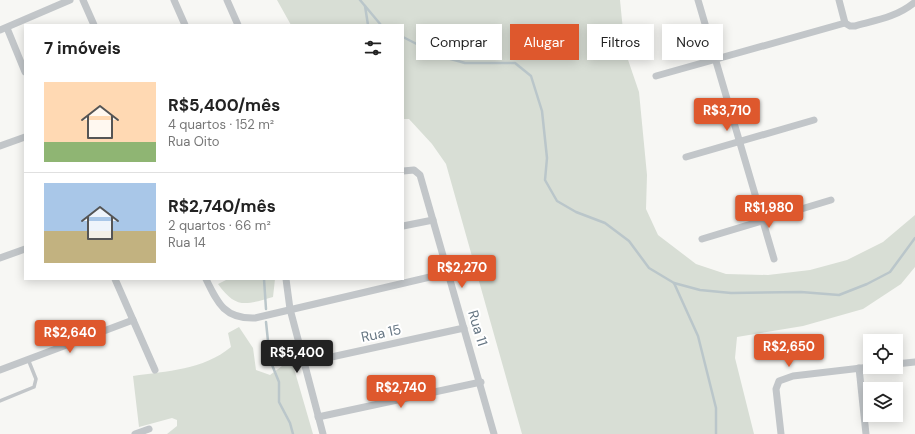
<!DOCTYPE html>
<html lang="pt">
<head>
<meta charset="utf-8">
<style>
  body { margin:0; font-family:"DM Sans",sans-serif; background:#f2f2f2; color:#222; height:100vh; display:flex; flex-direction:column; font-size:15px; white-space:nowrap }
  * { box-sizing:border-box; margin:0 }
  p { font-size:13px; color:#767676 }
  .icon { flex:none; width:22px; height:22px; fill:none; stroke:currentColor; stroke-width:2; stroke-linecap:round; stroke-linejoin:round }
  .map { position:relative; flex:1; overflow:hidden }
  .drawer { position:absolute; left:24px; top:24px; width:380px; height:256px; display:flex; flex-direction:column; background:#fff; border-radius:0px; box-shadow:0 2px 10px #0003 }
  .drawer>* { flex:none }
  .banner { position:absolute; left:416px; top:24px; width:380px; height:36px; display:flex; gap:8px }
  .controls { position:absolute; left:863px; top:334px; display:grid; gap:8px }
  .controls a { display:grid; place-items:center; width:40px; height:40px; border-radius:0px; background:#fff; box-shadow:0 2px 10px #0003; font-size:20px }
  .price { position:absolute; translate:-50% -34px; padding:0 9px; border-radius:4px; background:#de582d; color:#fff; font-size:13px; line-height:26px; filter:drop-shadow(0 1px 2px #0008) }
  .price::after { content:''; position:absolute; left:50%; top:24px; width:12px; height:9px; margin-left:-6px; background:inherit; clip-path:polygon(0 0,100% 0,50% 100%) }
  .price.current { background:#222; color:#fff }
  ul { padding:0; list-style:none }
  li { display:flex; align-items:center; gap:12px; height:100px; padding:0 20px }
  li+li { border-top:1px solid #e0e0e0 }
  li span { display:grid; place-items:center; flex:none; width:112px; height:80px; border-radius:0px; color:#555 }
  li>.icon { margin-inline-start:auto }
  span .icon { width:48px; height:48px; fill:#fffc; stroke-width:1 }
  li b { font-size:17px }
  h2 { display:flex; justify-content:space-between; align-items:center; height:48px; padding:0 20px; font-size:17px }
  .tag { padding:0 14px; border-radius:0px; background:#fff; box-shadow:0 2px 10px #0003; font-size:14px; line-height:36px }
  .tag.current { background:#de582d; color:#fff }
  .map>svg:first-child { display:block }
</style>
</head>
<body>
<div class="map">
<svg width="915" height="434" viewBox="0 0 915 434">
  <rect width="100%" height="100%" fill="#f7f7f4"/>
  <g fill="#d8ded5">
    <path d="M277 0H620L625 51 639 92 647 175 646 209 658 235 696 264 726 274 768 275 810 270 847 260 883 242 915 215V267L901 284 863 309 803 326 737 337 735 358 754 434H522L446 164 432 144 409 119H403V25H291Z"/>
    <path d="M228 279H275L273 297C245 305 236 309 218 284Z"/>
    <path d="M239 327 253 348 256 370 270 375 282 366 279 352 286 341 313 434H167L177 426V420L172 418 139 427 133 376C167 371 203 370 231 347L228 333Z"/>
  </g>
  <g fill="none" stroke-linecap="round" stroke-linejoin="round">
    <g stroke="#bac6ca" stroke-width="2.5">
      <path d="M360 0 381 25"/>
      <path d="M365 6 368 25"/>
      <path d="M403 37 440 56 465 63H515L531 76 542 111 547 158 545 180 557 201 576 212 605 223 629 241 649 268 674 283 698 336 716 408V434"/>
      <path d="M264 279 266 309"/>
      <path d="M674 283 700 290 731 293 801 292 839 295 867 284 890 272 915 238"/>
      <path d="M266 322 270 360 279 382V402L290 423 293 434"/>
    </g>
    <path stroke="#c2c6c9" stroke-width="3.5" d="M0 401 34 387 36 379 28 359"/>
    <g stroke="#c2c6c9" stroke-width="7">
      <path d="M83 0 94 25"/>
      <path d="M174 0 185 25"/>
      <path d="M227 0 238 25"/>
      <path d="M698 0 774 259"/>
      <path d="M839 0 845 23"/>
      <path d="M7 28 25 72"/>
      <path d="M0 30 70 0"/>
      <path d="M656 76 845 23 850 26H855C877 20 897 17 915 2"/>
      <path d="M0 146 25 137"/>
      <path d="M686 157 814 120"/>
      <path d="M403 171 414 170 420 175 494 434"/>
      <path d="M403 226 433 220"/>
      <path d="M702 239 831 200"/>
      <path d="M0 258 25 249"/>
      <path d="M115 279 155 370"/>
      <path d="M206 279C218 304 225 319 255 318L447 273"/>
      <path d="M286 279 290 309 323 434"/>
      <path d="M304 363 464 328"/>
      <path d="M896 364 915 362"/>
      <path d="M859 368 866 434"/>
      <path d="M0 370 133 320"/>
      <path d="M318 417 481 382"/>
      <path d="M135 434 149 429"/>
      <path d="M781 434 776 389 779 381 793 376 870 367"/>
    </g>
  </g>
  <g text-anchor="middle" stroke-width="4" stroke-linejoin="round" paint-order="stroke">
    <g font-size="14" fill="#677784" stroke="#fff">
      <text transform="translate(478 328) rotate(73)" y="5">Rua 11</text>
      <text transform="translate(381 333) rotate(-12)" y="5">Rua 15</text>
    </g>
  </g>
</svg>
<div class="controls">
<a><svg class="icon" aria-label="locate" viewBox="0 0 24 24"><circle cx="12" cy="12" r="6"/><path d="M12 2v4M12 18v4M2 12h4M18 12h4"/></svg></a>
<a><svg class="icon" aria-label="layers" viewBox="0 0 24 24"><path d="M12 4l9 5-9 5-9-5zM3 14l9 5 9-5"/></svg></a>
</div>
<b class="price" style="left:727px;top:132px">R$3,710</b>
<b class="price" style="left:769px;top:229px">R$1,980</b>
<b class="price" style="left:462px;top:289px">R$2,270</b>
<b class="price" style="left:70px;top:354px">R$2,640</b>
<b class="price" style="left:789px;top:368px">R$2,650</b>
<b class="price current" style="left:297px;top:374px">R$5,400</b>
<b class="price" style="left:401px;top:409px">R$2,740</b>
<div class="banner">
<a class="tag">Comprar</a>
<a class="tag current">Alugar</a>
<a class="tag">Filtros</a>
<a class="tag">Novo</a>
</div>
<section class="drawer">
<h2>7 imóveis<svg class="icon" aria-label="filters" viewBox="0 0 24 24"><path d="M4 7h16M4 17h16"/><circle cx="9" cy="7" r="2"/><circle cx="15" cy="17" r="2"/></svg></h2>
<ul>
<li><span style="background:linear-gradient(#ffd9b3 75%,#8fb573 0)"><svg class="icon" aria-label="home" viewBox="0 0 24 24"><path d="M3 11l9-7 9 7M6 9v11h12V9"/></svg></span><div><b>R$5,400/mês</b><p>4 quartos · 152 m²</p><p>Rua Oito</p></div></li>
<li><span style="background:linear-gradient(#a9c7e8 60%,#c2b280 0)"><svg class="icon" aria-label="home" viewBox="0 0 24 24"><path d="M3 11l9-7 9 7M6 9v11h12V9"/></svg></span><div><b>R$2,740/mês</b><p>2 quartos · 66 m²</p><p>Rua 14</p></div></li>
</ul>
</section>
</div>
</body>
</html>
